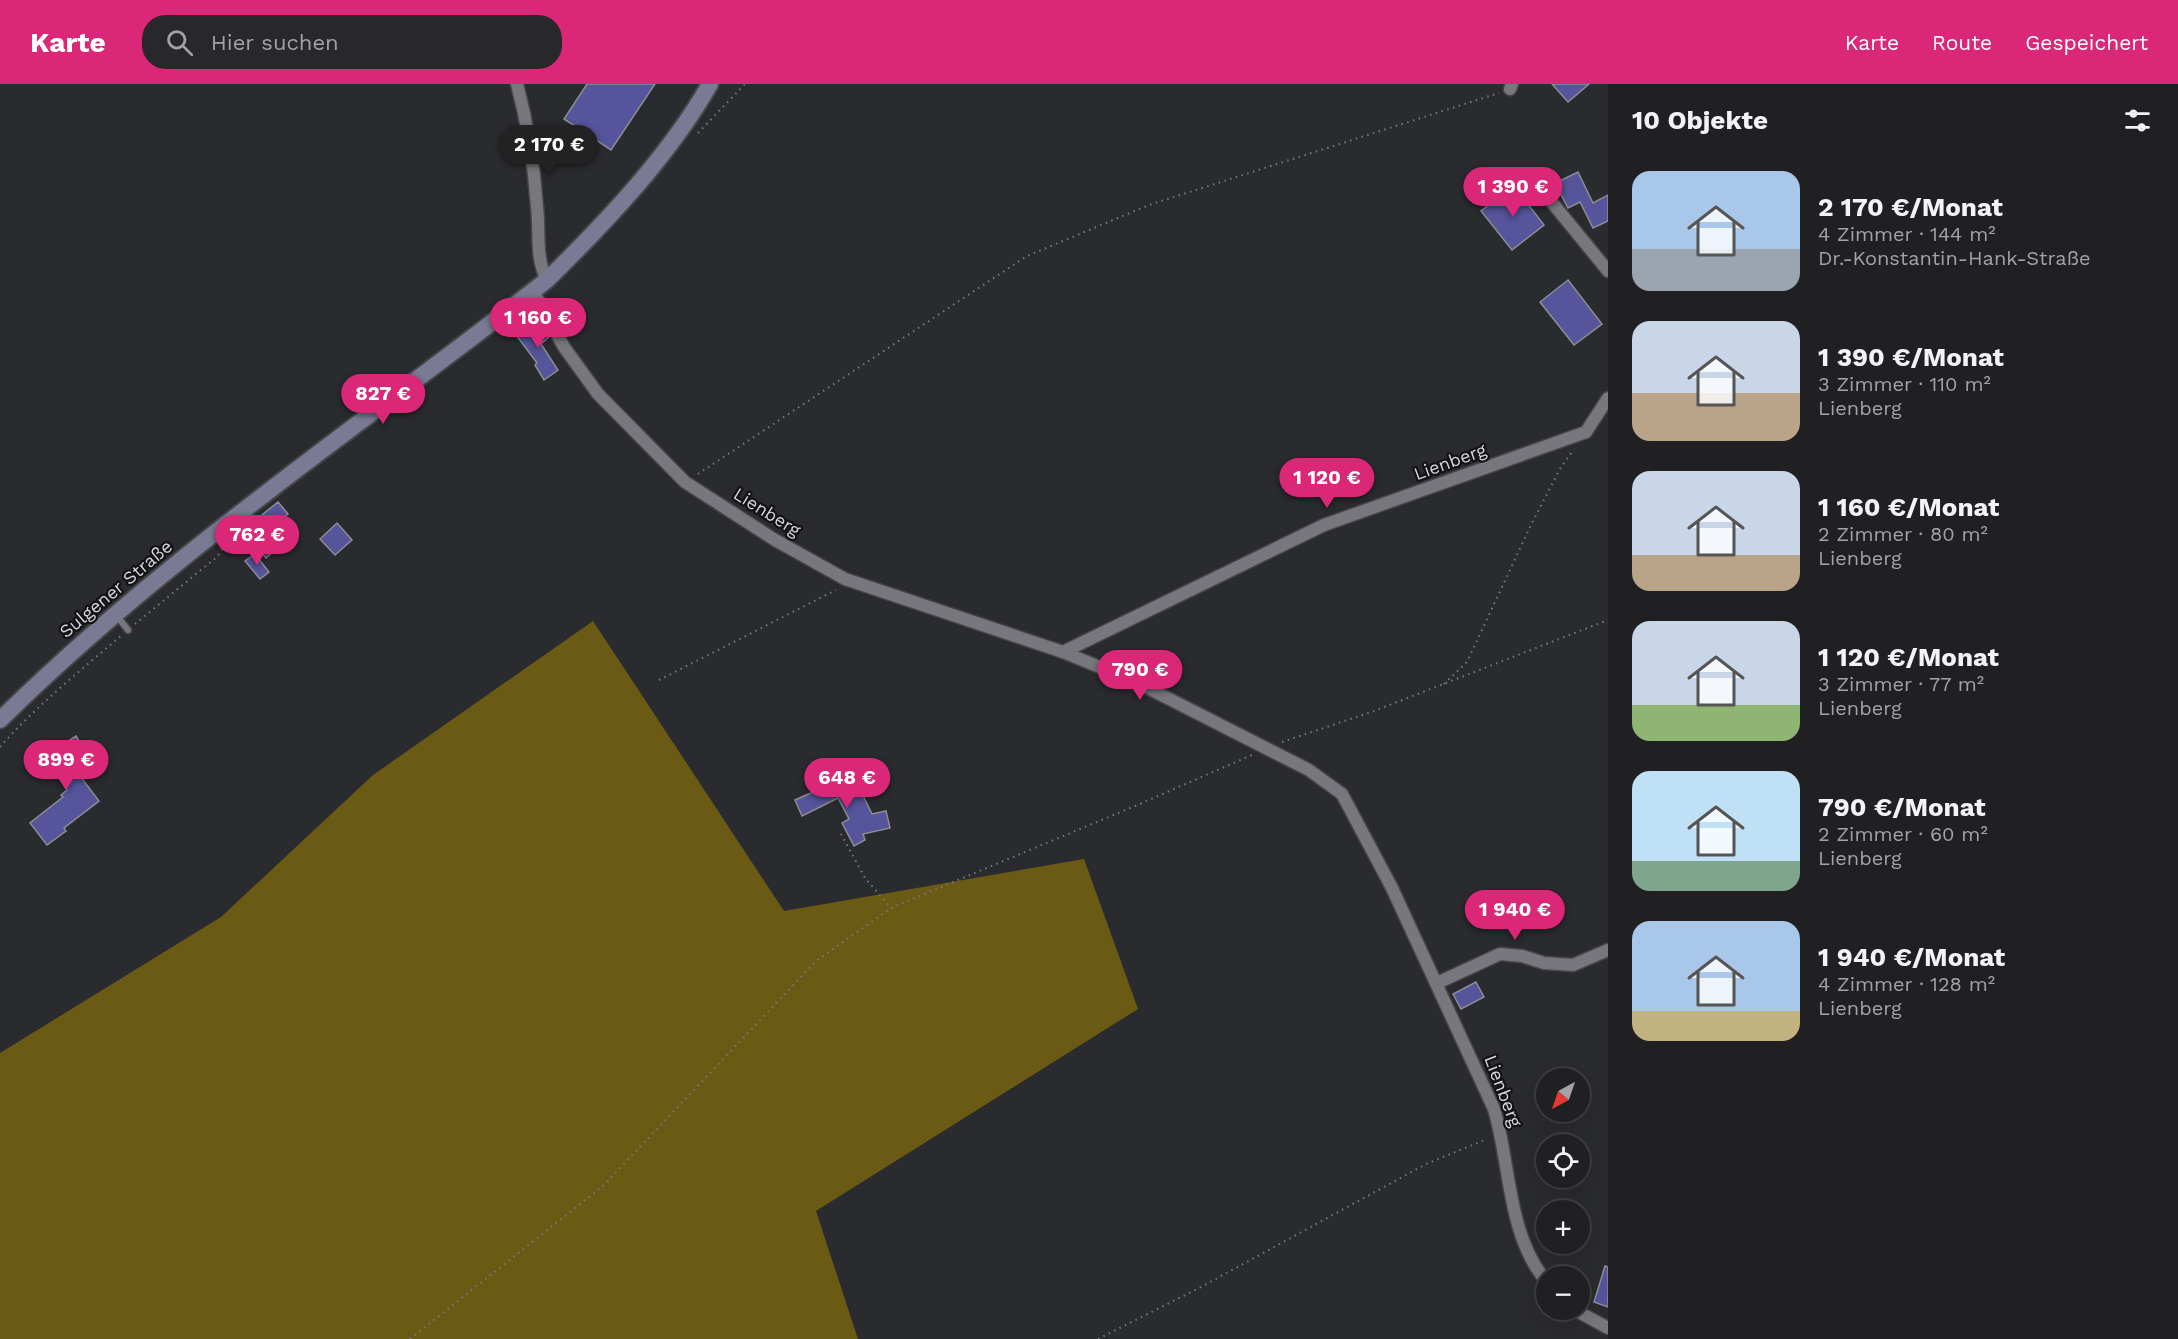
<!DOCTYPE html>
<html lang="de">
<head>
<meta charset="utf-8">
<style>
  body { margin:0; font-family:"Work Sans",sans-serif; background:#28282b; color:#f1f3f6; height:100vh; display:flex; flex-direction:column; font-size:22px; white-space:nowrap }
  * { box-sizing:border-box; margin:0 }
  p { font-size:20px; color:#a2a3a6 }
  .icon { flex:none; width:33px; height:33px; fill:none; stroke:currentColor; stroke-width:2; stroke-linecap:round; stroke-linejoin:round }
  .map { position:relative; flex:1; overflow:hidden }
  .drawer { display:flex; flex-direction:column; background:#202023; width:570px }
  .drawer>* { flex:none }
  .needle { width:39px; rotate:220deg }
  .buttons { position:absolute; left:1536px; top:984px; display:grid; gap:12px }
  .buttons a { display:grid; place-items:center; width:54px; height:54px; border-radius:50%; background:#202023; box-shadow:0 6px 24px #0002,0 0 0 2px #3d3e41; font-size:30px }
  .price { position:absolute; translate:-50% -51px; padding:0 14px; border-radius:21px; background:#db2777; color:#fff; font-size:20px; line-height:39px; filter:drop-shadow(0 2px 3px #0008) }
  .price::after { content:''; position:absolute; left:50%; top:36px; width:18px; height:14px; margin-left:-9px; background:inherit; clip-path:polygon(0 0,100% 0,50% 100%) }
  .price.selected { background:#222; color:#fff }
  ul { padding:0; list-style:none }
  li { display:flex; align-items:center; gap:18px; height:150px; padding:0 24px }
  li span { display:grid; place-items:center; flex:none; width:168px; height:120px; border-radius:18px; color:#555 }
  li>.icon { margin-inline-start:auto }
  span .icon { width:72px; height:72px; fill:#fffc; stroke-width:1 }
  li b { font-size:26px }
  h2 { display:flex; justify-content:space-between; align-items:center; height:72px; padding:0 24px; font-size:26px }
  header { display:flex; align-items:center; gap:36px; box-sizing:border-box; height:84px; padding:0 30px; background:#db2777; color:#fff }
  header strong { font-size:28px }
  nav { display:flex; gap:33px; margin-inline-start:auto; font-size:21px }
  .search { width:420px; height:54px; background:#28282b; display:flex; align-items:center; gap:15px; box-sizing:border-box; padding:0 21px; border-radius:24px; color:#a2a3a6; font-size:22px }
  main { display:flex; flex:1; min-height:0 }
  .map>svg:first-child { display:block }
</style>
</head>
<body>
<header>
<strong>Karte</strong>
<div class="search"><svg class="icon" aria-label="search" viewBox="0 0 24 24"><circle cx="10" cy="10" r="6"/><path d="M15 15l6 6"/></svg>Hier suchen</div>
<nav><a>Karte</a><a>Route</a><a>Gespeichert</a></nav>
</header>
<main>
<div class="map">
<svg width="1608" height="1255" viewBox="0 0 1608 1255">
  <rect width="100%" height="100%" fill="#2a2b2f"/>
  <path fill="#6b5a14" d="M593 537 784 827 1084 775 1138 925 816 1127 858 1255H0V969L221 833 373 691Z"/>
  <g fill="#56549a" stroke="#8d8d93" stroke-width="1.5">
    <path d="M587 0H655L611 66 564 35Z"/>
    <path d="M1552 0H1589L1568 18Z"/>
    <path d="M1578 88 1593 119 1608 111V137L1593 144 1580 118 1568 124 1555 99Z"/>
    <path d="M1514 102 1544 141 1512 166 1481 127Z"/>
    <path d="M1568 196 1602 240 1574 261 1540 218Z"/>
    <path d="M535 237 548 254 541 260 558 286 544 296 535 281 537 279 516 251Z"/>
    <path d="M278 418 288 430 274 442 286 457 266 474 243 446Z"/>
    <path d="M337 439 352 456 335 471 320 455Z"/>
    <path d="M255 470 269 488 260 495 245 477Z"/>
    <path d="M76 652 92 679 77 688 99 717 64 744 66 747 47 761 30 739 63 713 61 711 67 706 45 672Z"/>
    <path d="M854 693 872 730 886 727 890 744 863 750 865 756 854 762 842 739 849 735 838 714 802 732 795 716 831 700 832 704Z"/>
    <path d="M1476 898 1484 913 1461 925 1453 910Z"/>
    <path d="M1605 1182 1608 1183V1223L1594 1218Z"/>
  </g>
  <g fill="none" stroke-linecap="round" stroke-linejoin="round">
    <g stroke="#464649" stroke-width="9">
      <path id="lane" d="M117 532 128 546"/>
    </g>
    <g stroke="#464649" stroke-width="15">
      <g id="street">
        <path d="M517 0C528 41 534 81 537 123 540 148 535 174 547 196"/>
        <path d="M1510 5 1512 0"/>
        <path d="M1550 116 1608 187"/>
        <path d="M533 207 564 263 598 310 685 398 775 456 845 495 1063 568 1136 598 1309 686 1342 710 1392 804 1494 1025C1511 1082 1507 1150 1546 1197"/>
        <path d="M1063 568 1324 441 1586 348 1608 314"/>
        <path d="M1437 899 1500 870 1522 872 1544 879 1573 881 1608 866"/>
        <path d="M1575 1226 1608 1244"/>
      </g>
    </g>
    <g stroke="#464649" stroke-width="20">
      <path id="secondary" d="M0 636C167 471 363 340 547 196 606 138 669 72 710 0"/>
    </g>
    <g stroke="#797a7e" stroke-width="2" stroke-dasharray="1.5 4.5" stroke-linecap="butt">
      <path d="M698 49 745 0"/>
      <path d="M698 390 1027 172 1149 121 1499 9"/>
      <path d="M135 540 218 472 223 463"/>
      <path d="M659 596 836 506"/>
      <path d="M1444 600 1467 578 1530 443 1561 383 1572 368"/>
      <path d="M1282 658 1374 627 1608 536"/>
      <path d="M0 663C36 622 80 587 122 551"/>
      <path d="M841 750 865 794 891 824 1135 722 1252 671"/>
      <path d="M410 1255 604 1101 816 877 891 824"/>
      <path d="M1098 1255 1201 1203 1426 1080 1487 1055"/>
    </g>
    <use href="#lane" stroke="#77777d" stroke-width="6"/>
    <use href="#street" stroke="#77777d" stroke-width="12"/>
    <use href="#secondary" stroke="#7a7a94" stroke-width="16"/>
  </g>
  <g text-anchor="middle" stroke-width="4.5" stroke-linejoin="round" paint-order="stroke">
    <g font-size="18" fill="#d6d6d9" stroke="#131315">
      <text transform="translate(1450 378) rotate(-20)" y="6">Lienberg</text>
      <text transform="translate(767 428) rotate(32)" y="6">Lienberg</text>
      <text transform="translate(116 505) rotate(-40)" y="6">Sulgener Straße</text>
      <text transform="translate(1503 1007) rotate(69)" y="6">Lienberg</text>
    </g>
  </g>
</svg>
<div class="buttons">
<a><svg class="needle" viewBox="-14 -14 28 28"><path d="M0-13l5 13h-10z" fill="#e53935"/><path d="M0 13l5-13h-10z" fill="#a2a3a6"/></svg></a>
<a><svg class="icon" aria-label="locate" viewBox="0 0 24 24"><circle cx="12" cy="12" r="6"/><path d="M12 2v4M12 18v4M2 12h4M18 12h4"/></svg></a>
<a>+</a>
<a>−</a>
</div>
<b class="price selected" style="left:549px;top:92px">2 170 €</b>
<b class="price" style="left:1513px;top:134px">1 390 €</b>
<b class="price" style="left:538px;top:265px">1 160 €</b>
<b class="price" style="left:383px;top:341px">827 €</b>
<b class="price" style="left:1327px;top:425px">1 120 €</b>
<b class="price" style="left:257px;top:482px">762 €</b>
<b class="price" style="left:1140px;top:617px">790 €</b>
<b class="price" style="left:66px;top:707px">899 €</b>
<b class="price" style="left:847px;top:725px">648 €</b>
<b class="price" style="left:1515px;top:857px">1 940 €</b>
</div>
<section class="drawer">
<h2>10 Objekte<svg class="icon" aria-label="filters" viewBox="0 0 24 24"><path d="M4 7h16M4 17h16"/><circle cx="9" cy="7" r="2"/><circle cx="15" cy="17" r="2"/></svg></h2>
<ul>
<li><span style="background:linear-gradient(#a9c7e8 65%,#9aa5b1 0)"><svg class="icon" aria-label="home" viewBox="0 0 24 24"><path d="M3 11l9-7 9 7M6 9v11h12V9"/></svg></span><div><b>2 170 €/Monat</b><p>4 Zimmer · 144 m²</p><p>Dr.-Konstantin-Hank-Straße</p></div></li>
<li><span style="background:linear-gradient(#c9d6e8 60%,#b9a48a 0)"><svg class="icon" aria-label="home" viewBox="0 0 24 24"><path d="M3 11l9-7 9 7M6 9v11h12V9"/></svg></span><div><b>1 390 €/Monat</b><p>3 Zimmer · 110 m²</p><p>Lienberg</p></div></li>
<li><span style="background:linear-gradient(#c9d6e8 70%,#b9a48a 0)"><svg class="icon" aria-label="home" viewBox="0 0 24 24"><path d="M3 11l9-7 9 7M6 9v11h12V9"/></svg></span><div><b>1 160 €/Monat</b><p>2 Zimmer · 80 m²</p><p>Lienberg</p></div></li>
<li><span style="background:linear-gradient(#c9d6e8 70%,#8fb573 0)"><svg class="icon" aria-label="home" viewBox="0 0 24 24"><path d="M3 11l9-7 9 7M6 9v11h12V9"/></svg></span><div><b>1 120 €/Monat</b><p>3 Zimmer · 77 m²</p><p>Lienberg</p></div></li>
<li><span style="background:linear-gradient(#bfe0f5 75%,#7fa58c 0)"><svg class="icon" aria-label="home" viewBox="0 0 24 24"><path d="M3 11l9-7 9 7M6 9v11h12V9"/></svg></span><div><b>790 €/Monat</b><p>2 Zimmer · 60 m²</p><p>Lienberg</p></div></li>
<li><span style="background:linear-gradient(#a9c7e8 75%,#c2b280 0)"><svg class="icon" aria-label="home" viewBox="0 0 24 24"><path d="M3 11l9-7 9 7M6 9v11h12V9"/></svg></span><div><b>1 940 €/Monat</b><p>4 Zimmer · 128 m²</p><p>Lienberg</p></div></li>
</ul>
</section>
</main>
</body>
</html>
